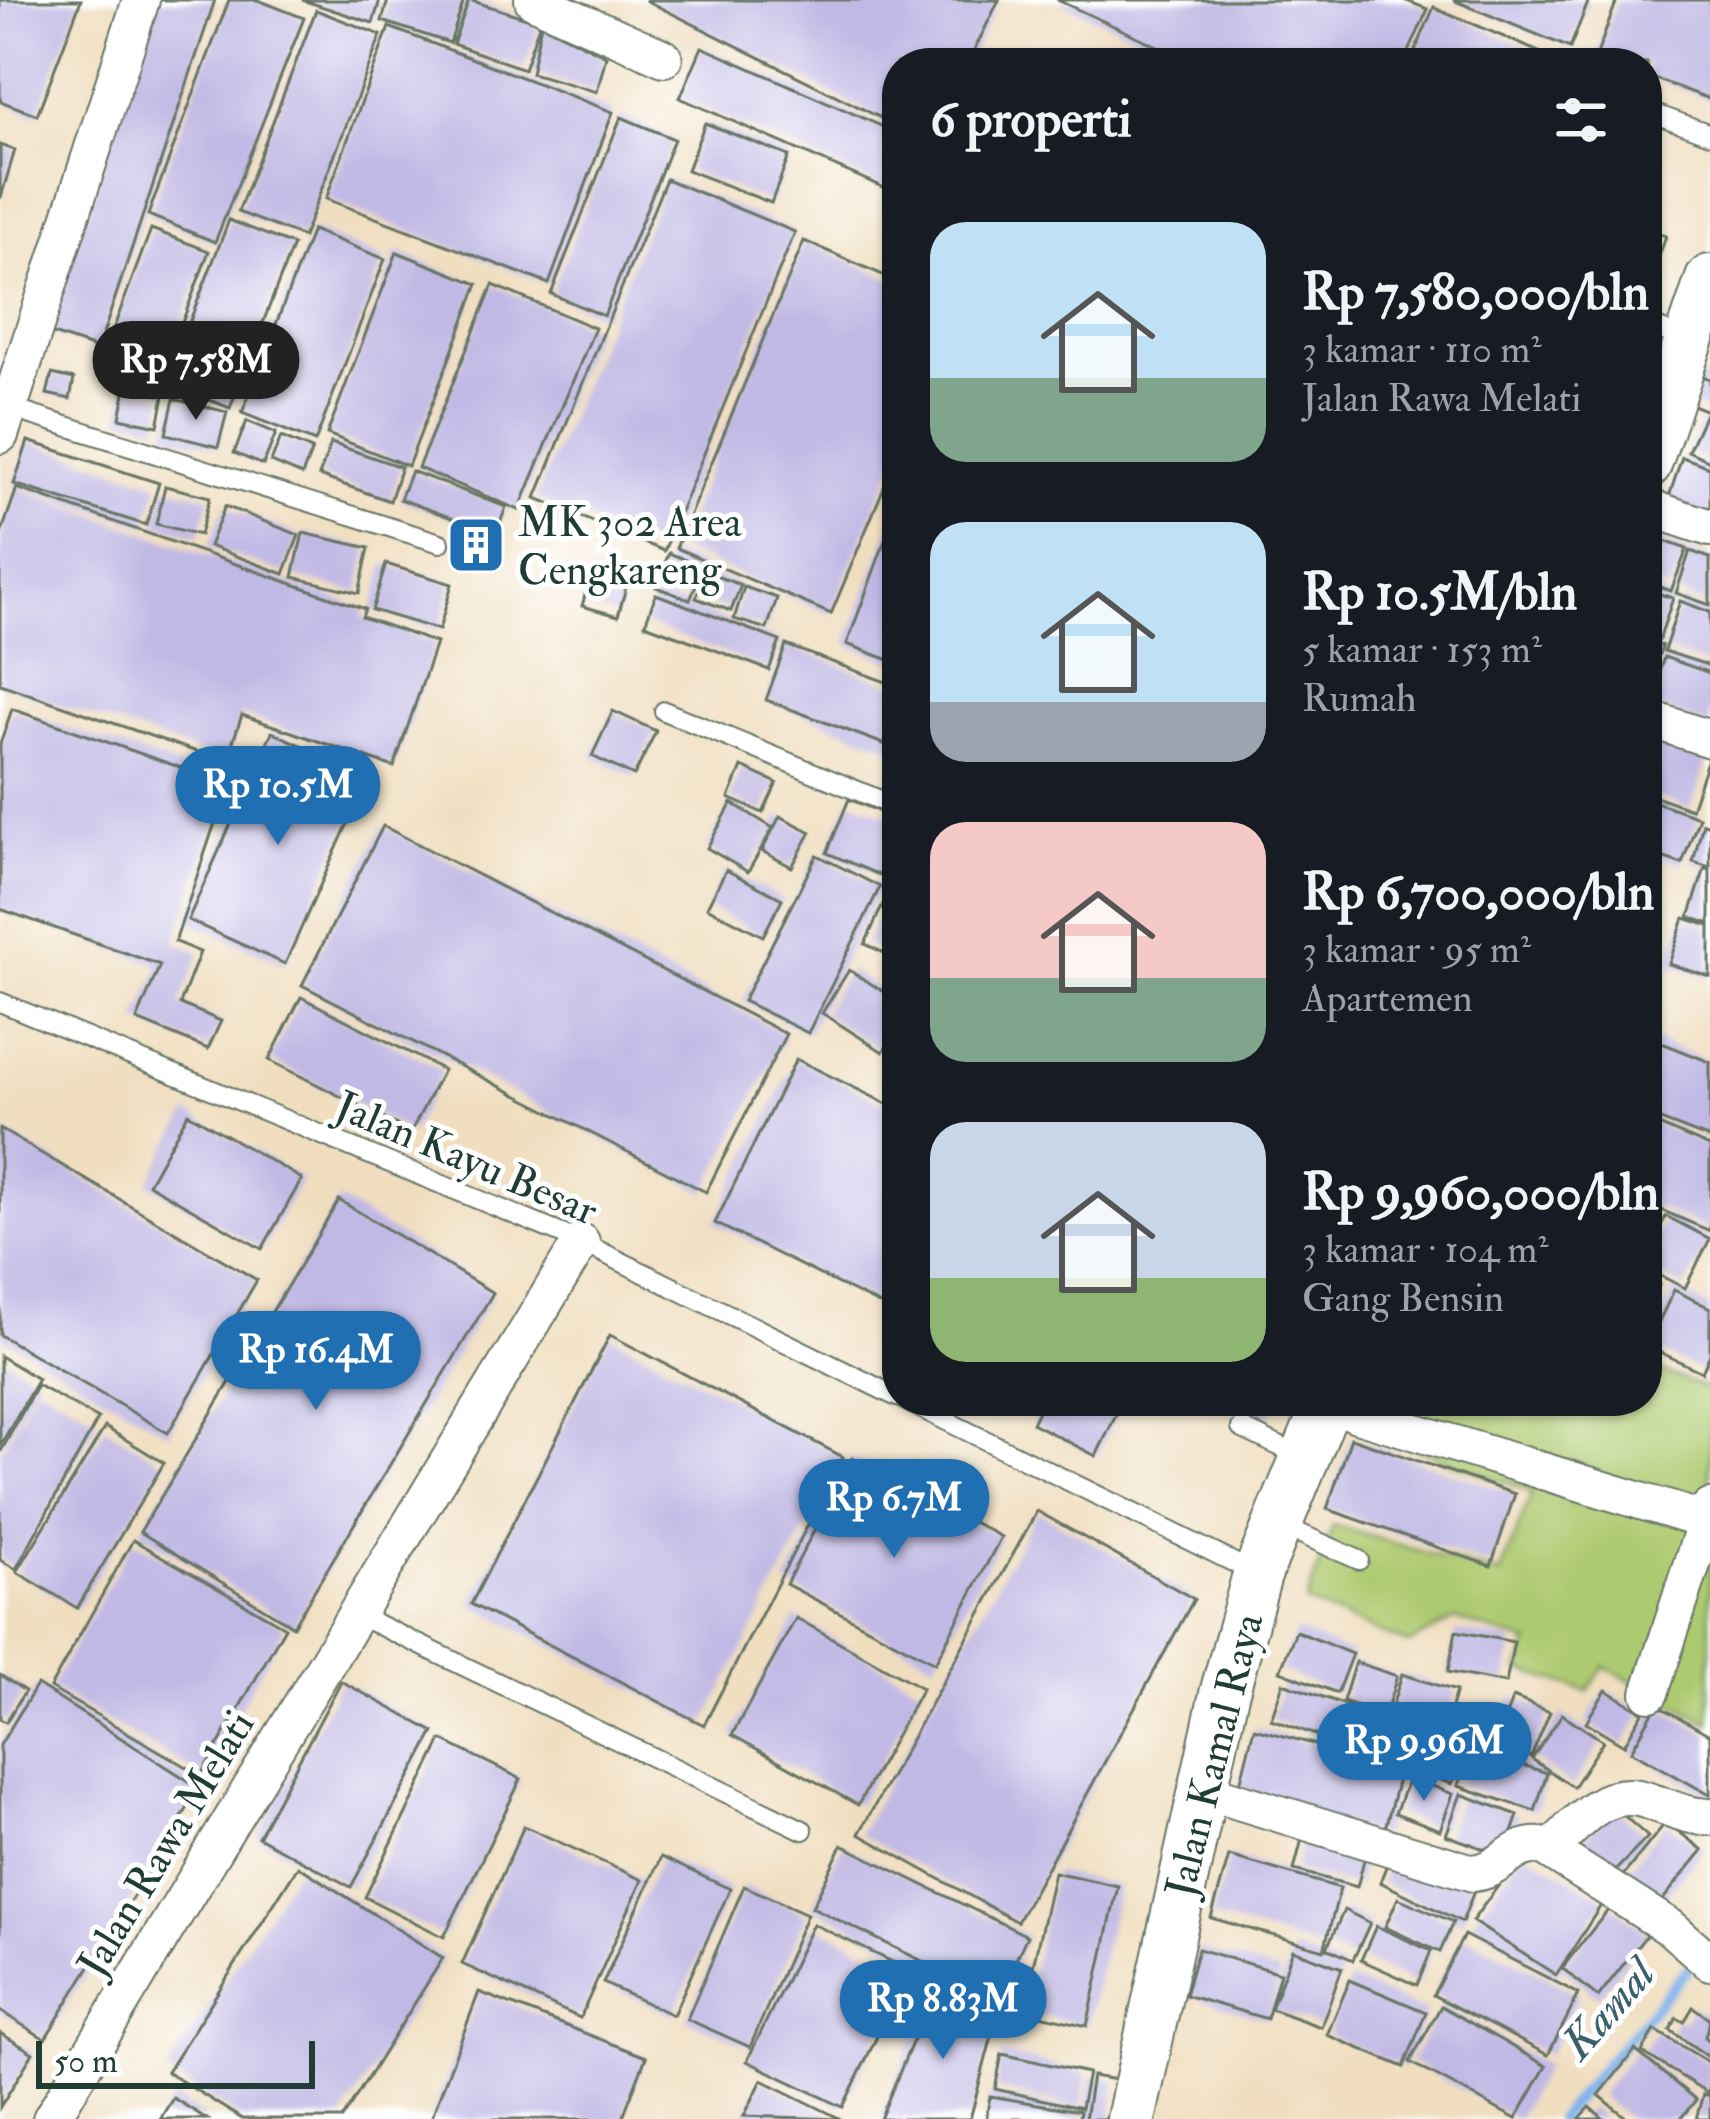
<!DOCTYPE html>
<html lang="id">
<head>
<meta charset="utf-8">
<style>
  body { margin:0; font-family:"IM FELL Double Pica",serif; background:#20242c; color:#f1f3f6; height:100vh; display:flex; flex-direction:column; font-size:45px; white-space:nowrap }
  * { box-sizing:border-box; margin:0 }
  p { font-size:39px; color:#9ea1a6 }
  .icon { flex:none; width:66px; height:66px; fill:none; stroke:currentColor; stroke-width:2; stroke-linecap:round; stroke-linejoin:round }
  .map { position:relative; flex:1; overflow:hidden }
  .sheet { position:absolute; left:882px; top:48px; width:780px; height:1368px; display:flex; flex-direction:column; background:#171b24; border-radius:48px; box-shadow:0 3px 9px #0004 }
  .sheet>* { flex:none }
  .scale { position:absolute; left:36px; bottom:30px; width:279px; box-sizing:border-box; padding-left:12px; border:6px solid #1f3d34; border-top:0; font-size:33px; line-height:42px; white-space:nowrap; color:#1f3d34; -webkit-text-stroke:9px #fff; paint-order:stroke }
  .price { position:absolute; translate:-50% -102px; padding:0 27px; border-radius:42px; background:#1f6fb2; color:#fff; font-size:39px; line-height:78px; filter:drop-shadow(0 3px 6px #0008) }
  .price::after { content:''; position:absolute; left:50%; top:72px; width:36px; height:27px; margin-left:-18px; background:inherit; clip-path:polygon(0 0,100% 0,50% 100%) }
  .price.active { background:#222; color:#fff }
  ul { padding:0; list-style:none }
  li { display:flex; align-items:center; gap:36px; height:300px; padding:0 48px }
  li span { display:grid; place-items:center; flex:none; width:336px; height:240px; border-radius:36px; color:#555 }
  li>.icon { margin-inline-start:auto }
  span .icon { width:144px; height:144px; fill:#fffc; stroke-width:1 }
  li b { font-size:51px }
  h2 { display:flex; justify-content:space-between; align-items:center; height:144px; padding:0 48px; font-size:51px }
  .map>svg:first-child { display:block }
</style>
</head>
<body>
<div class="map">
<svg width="1710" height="2119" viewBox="0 0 1710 2119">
  <rect width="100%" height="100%" fill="#fff"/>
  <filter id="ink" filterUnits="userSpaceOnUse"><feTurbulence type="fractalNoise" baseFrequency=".00833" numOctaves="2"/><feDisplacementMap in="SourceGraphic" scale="24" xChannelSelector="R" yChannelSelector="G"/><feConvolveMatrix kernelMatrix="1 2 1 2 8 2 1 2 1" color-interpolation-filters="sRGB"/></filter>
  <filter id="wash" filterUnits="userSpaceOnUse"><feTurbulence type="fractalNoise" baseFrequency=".004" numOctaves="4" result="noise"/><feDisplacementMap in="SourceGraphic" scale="48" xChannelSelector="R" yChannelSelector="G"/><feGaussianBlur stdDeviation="2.7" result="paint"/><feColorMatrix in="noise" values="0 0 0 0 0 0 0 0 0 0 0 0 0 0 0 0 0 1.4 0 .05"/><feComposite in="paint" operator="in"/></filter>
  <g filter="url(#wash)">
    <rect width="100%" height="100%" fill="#f0debf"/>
    <path fill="#aeca70" stroke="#668452" stroke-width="3" d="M1647 1366 1710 1390V1723L1604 1666 1588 1691 1520 1670 1529 1643 1455 1619 1408 1644 1306 1603 1333 1525 1500 1575 1532 1492 1348 1424 1355 1401H1647Z"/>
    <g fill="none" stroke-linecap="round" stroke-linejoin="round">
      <path stroke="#7eb3ec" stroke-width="10" d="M1558 2119 1696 1959"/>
    </g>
    <g id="blocks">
      <g fill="#c1b9e5">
        <path d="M0 0H81L37 115 0 101Z"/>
        <path d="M159 0H215L98 349 47 332Z"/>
        <path d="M229 0H258L304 18 215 242 148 215Z"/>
        <path d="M302 0H380L373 23Z"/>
        <path d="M388 0H464L450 43 382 21Z"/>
        <path d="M469 0 540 22 524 69 453 44Z"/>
        <path d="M645 0H999L968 63H897V126Z"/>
        <path d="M1057 0H1404L1428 9 1404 63H1195Z"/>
        <path d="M1453 0H1589L1570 48Z"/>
        <path d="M1617 0H1710V99L1647 76V63H1613L1596 57Z"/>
        <path d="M1434 7 1539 52 1535 63H1410Z"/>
        <path d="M316 10 381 35 303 237 238 212Z"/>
        <path d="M541 24 606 56 597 92 531 73Z"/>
        <path d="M389 27 613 112 549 284 326 199Z"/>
        <path d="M702 47 897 133V167L887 189 680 98Z"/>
        <path d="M621 117 674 139 604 316 551 294Z"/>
        <path d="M705 123 789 156 771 203 687 170Z"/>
        <path d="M0 145 15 150 1 197H0Z"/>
        <path d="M666 179 795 232 664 551 536 498Z"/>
        <path d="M229 220 293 245 230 408 166 383Z"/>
        <path d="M151 229 209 251 157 389 99 367Z"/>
        <path d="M1647 229 1666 236 1648 288 1647 287Z"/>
        <path d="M312 230 385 259 315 442 242 413Z"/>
        <path d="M804 241 897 281V456L831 614 676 548Z"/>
        <path d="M397 252 478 284 408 466 327 434Z"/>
        <path d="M493 285 595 328 519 510 418 468Z"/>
        <path d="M52 374 74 379 70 399 47 394Z"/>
        <path d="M1696 374 1710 379V412L1685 402Z"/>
        <path d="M126 388 164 396 158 426 120 418Z"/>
        <path d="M174 399 227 412 218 447 166 434Z"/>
        <path d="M1705 414 1710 417V461L1688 451Z"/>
        <path d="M247 421 276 433 263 465 234 453Z"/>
        <path d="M281 437 312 450 302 475 271 462Z"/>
        <path d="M28 441 159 483 146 525 14 484Z"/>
        <path d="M331 443 401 467 390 501 319 476Z"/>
        <path d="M1682 457 1710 467V525L1665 509Z"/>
        <path d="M411 471 506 507 496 534 400 499Z"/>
        <path d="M165 486 210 497 200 535 156 524Z"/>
        <path d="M17 488 365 609 362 617 436 643 394 767 242 715 226 762 0 684V537Z"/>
        <path d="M225 506 299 535 284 574 209 546Z"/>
        <path d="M897 508V663L847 644Z"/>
        <path d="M465 531 492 538 487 559 460 552Z"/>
        <path d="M303 533 369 548 359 593 293 577Z"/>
        <path d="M1647 535 1687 549 1671 591 1647 582Z"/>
        <path d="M1690 551 1710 558V605L1676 593Z"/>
        <path d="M669 553 703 567 690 600 656 587Z"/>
        <path d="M386 564 452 584 439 630 372 610Z"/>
        <path d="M592 570 628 580 618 616 582 606Z"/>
        <path d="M705 572 741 585 731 611 696 598Z"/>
        <path d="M744 587 777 598 767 629 734 619Z"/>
        <path d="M1647 590 1673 598 1659 640 1647 636Z"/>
        <path d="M656 594 780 641 769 670 645 624Z"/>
        <path d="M1680 601 1710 612V666L1664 651Z"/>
        <path d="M1647 641 1662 646 1648 686H1647Z"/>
        <path d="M786 645 897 686V749L766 700Z"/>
        <path d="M1664 657 1710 673V726L1648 705Z"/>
        <path d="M12 709 228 784 175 942 200 952 180 1004 221 1021 208 1049 137 1020 160 965 0 909V744Z"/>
        <path d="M613 711 656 731 634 776 592 756Z"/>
        <path d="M1647 723 1710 752 1691 809 1647 793Z"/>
        <path d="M272 732 369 776 285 964 188 920Z"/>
        <path d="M742 767 777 783 763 813 729 798Z"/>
        <path d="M849 799 897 819V845L884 877 827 853Z"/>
        <path d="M1647 799 1699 817 1682 864 1647 852Z"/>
        <path d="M732 803 773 828 748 872 707 848Z"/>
        <path d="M780 816 811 832 792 867 762 851Z"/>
        <path d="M1703 823 1710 825V867L1693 862Z"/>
        <path d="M383 826 786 1034 706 1192 302 985Z"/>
        <path d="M817 855 880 887 808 1033 743 1001Z"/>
        <path d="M1705 868 1710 870V924L1689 917Z"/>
        <path d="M726 870 782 899 763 936 707 907Z"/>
        <path d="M888 893 897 898V959L865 944Z"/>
        <path d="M1684 918 1710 926V977L1669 964Z"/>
        <path d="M849 970 897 1000V1030L883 1052 822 1013Z"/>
        <path d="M301 997 443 1070 411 1132 269 1060Z"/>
        <path d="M1647 1037 1710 1062V1139L1647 1115Z"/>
        <path d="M796 1059 897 1109V1313L715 1223Z"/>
        <path d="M188 1113 302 1179 262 1249 148 1184Z"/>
        <path d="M1647 1120 1710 1147V1231L1647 1204Z"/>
        <path d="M0 1129 257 1280 168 1433 0 1335Z"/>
        <path d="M339 1200 493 1293 293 1626 140 1532Z"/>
        <path d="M1666 1216 1710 1239 1685 1288 1647 1269V1253Z"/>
        <path d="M1647 1281 1659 1285 1647 1314Z"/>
        <path d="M1674 1290 1710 1308V1354L1702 1372 1647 1346Z"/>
        <path d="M610 1335 843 1457 704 1725 471 1604Z"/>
        <path d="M0 1356 38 1379 0 1446Z"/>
        <path d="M37 1385 98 1419 16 1569 0 1560V1453Z"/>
        <path d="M1043 1401H1123L1096 1456 1032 1423Z"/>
        <path d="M1235 1401H1277L1269 1418Z"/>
        <path d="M105 1427 164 1463 77 1608 17 1572Z"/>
        <path d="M1351 1438 1515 1494 1491 1566 1327 1509Z"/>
        <path d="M852 1458 1001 1537 935 1663 786 1584Z"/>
        <path d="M1037 1511 1194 1599 1017 1922 859 1834Z"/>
        <path d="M133 1540 285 1627 201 1775 50 1688Z"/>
        <path d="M796 1618 922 1688 858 1805 732 1735Z"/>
        <path d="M1296 1631 1352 1654 1337 1693 1280 1671Z"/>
        <path d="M1456 1631 1514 1642 1506 1683 1448 1672Z"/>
        <path d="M1355 1662 1397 1676 1385 1715 1343 1701Z"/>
        <path d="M1402 1674 1456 1691 1441 1740 1426 1736 1464 1749 1452 1784 1353 1750 1365 1715 1387 1723Z"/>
        <path d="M0 1675 25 1691 6 1722 0 1719Z"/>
        <path d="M341 1681 434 1732 351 1887 258 1837Z"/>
        <path d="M1283 1683 1360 1710 1347 1746 1271 1719Z"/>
        <path d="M37 1685 200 1788 45 2039 0 2011V1745Z"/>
        <path d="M1606 1690 1643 1712 1624 1745 1586 1722Z"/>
        <path d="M1513 1697 1550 1712 1531 1757 1495 1742Z"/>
        <path d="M1657 1705 1710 1735V1795L1631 1751Z"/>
        <path d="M1562 1714 1603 1741 1573 1787 1532 1759Z"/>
        <path d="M1254 1728 1401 1768 1383 1836 1237 1796Z"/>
        <path d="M442 1740 521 1779 444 1937 365 1897Z"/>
        <path d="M1471 1748 1547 1773 1535 1811 1458 1786Z"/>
        <path d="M1409 1777 1453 1794 1440 1830 1395 1813Z"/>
        <path d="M1461 1794 1518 1815 1504 1856 1446 1835Z"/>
        <path d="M1614 1807 1648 1837 1610 1876 1577 1846Z"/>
        <path d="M1666 1822 1703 1850 1656 1908 1621 1878Z"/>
        <path d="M524 1826 642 1880 580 2018 462 1964Z"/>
        <path d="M1304 1831 1367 1848 1357 1887 1294 1870Z"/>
        <path d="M842 1845 1027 1936 998 1998 812 1907Z"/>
        <path d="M1524 1851 1605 1899 1556 1975 1472 1921Z"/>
        <path d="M1391 1854 1476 1886 1462 1922 1380 1882Z"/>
        <path d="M1229 1856 1340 1888 1324 1950 1211 1918Z"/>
        <path d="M661 1857 730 1889 673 2015 603 1983Z"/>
        <path d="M298 1866 443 1958 342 2119H242L167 2072Z"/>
        <path d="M1054 1872 1118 1886 1087 2026 1023 2011Z"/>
        <path d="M744 1886 807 1914 750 2047 687 2019Z"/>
        <path d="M1398 1898 1453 1922 1440 1952 1385 1927Z"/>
        <path d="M1612 1905 1648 1933 1598 1997 1562 1968Z"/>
        <path d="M1344 1910 1370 1923 1353 1960 1327 1948Z"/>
        <path d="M813 1924 909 1970 843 2107 747 2061Z"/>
        <path d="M1376 1926 1431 1951 1417 1985 1361 1960Z"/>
        <path d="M1464 1935 1579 1994 1548 2055 1433 1995Z"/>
        <path d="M1198 1949 1280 1973 1267 2019 1185 1995Z"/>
        <path d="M1293 1950 1342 1968 1321 2027 1271 2009Z"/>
        <path d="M1350 1980 1426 2012 1404 2067 1327 2035Z"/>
        <path d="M935 1988 998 2013 970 2119H880Z"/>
        <path d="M479 1992 646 2057 622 2119H431Z"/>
        <path d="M1441 2006 1546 2066 1516 2119 1410 2062Z"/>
        <path d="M1693 2007 1710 2019 1705 2037 1710 2041V2058L1670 2030 1677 2018 1684 2022Z"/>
        <path d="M1655 2030 1710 2063 1708 2093 1642 2052Z"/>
        <path d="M0 2033 33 2053 0 2107Z"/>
        <path d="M1635 2050 1696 2100 1680 2119H1628L1599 2095Z"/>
        <path d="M1002 2054 1088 2073 1081 2108 995 2089Z"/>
        <path d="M1092 2076 1116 2080 1111 2119H1085Z"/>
        <path d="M762 2080 841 2119 744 2116Z"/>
        <path d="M1703 2094 1710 2096V2119H1696Z"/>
        <path d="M990 2096 1080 2111 1079 2119H986Z"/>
        <path d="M173 2098 207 2119H160Z"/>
        <path d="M1590 2107 1604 2119H1579Z"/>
      </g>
    </g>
  </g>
  <g filter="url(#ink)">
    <use href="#blocks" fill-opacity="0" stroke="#687565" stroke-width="3"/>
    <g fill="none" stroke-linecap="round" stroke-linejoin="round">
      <g stroke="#687565" stroke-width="22">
        <g id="lane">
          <path d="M1647 111 1710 134"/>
          <path d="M1647 324 1688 341"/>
          <path d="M9 408 440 543"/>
          <path d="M664 711 897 807"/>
          <path d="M0 1002 581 1242 897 1397"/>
          <path d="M906 1401 1257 1574"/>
          <path d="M1241 1428 1302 1457"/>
          <path d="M1281 1525 1359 1560"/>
          <path d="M356 1614 803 1830"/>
        </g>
      </g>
      <g stroke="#687565" stroke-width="40">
        <g id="street">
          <path d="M533 0 664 58"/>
          <path d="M0 435 141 0"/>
          <path d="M1647 507 1710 528"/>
          <path d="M1647 718 1710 739"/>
          <path d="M1328 1401 1357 1414 1706 1521"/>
          <path d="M1650 1693 1710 1508"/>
          <path d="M1202 1790 1473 1873C1502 1871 1512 1842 1542 1846L1671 1928 1710 1962"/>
          <path d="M1551 1850C1576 1823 1605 1786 1646 1800 1668 1807 1687 1817 1710 1817"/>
          <path d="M51 2119 581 1242"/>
        </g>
      </g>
      <g stroke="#687565" stroke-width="52">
        <g id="secondary">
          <path d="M1647 464 1710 279"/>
          <path d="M1131 2119 1224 1694 1257 1575 1328 1401"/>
        </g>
      </g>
      <use href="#lane" stroke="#fff" stroke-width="18"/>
      <use href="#street" stroke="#fff" stroke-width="36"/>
      <use href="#secondary" stroke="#fff" stroke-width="48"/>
    </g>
  </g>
  <defs>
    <g id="building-square" transform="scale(3)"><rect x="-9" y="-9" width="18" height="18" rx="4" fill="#1f6fb2" stroke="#fff"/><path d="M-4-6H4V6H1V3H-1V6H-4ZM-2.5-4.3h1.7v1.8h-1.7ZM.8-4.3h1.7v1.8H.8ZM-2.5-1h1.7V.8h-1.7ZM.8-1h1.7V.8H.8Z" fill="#fff"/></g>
  </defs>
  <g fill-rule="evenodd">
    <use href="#building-square" x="476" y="545"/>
  </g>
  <g text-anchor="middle" stroke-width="10" stroke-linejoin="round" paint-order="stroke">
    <g font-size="42" fill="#1f3d34" stroke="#fff" text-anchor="start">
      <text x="518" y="536">MK 302 Area<tspan x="518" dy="48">Cengkareng</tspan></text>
    </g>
    <g font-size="42" fill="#1f3d34" stroke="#fff">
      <text transform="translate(467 1157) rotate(23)" y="15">Jalan Kayu Besar</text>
      <text transform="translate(1213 1755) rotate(-76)" y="15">Jalan Kamal Raya</text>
      <text transform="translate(165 1843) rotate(-59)" y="15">Jalan Rawa Melati</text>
    </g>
    <g font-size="45" font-style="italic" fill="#3c606b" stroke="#fff">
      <text transform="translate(1607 2008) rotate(-49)" y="16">Kamal</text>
    </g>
  </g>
</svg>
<div class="scale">50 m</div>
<b class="price active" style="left:196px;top:423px">Rp 7.58M</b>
<b class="price" style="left:278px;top:848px">Rp 10.5M</b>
<b class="price" style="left:316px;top:1413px">Rp 16.4M</b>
<b class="price" style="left:894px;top:1561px">Rp 6.7M</b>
<b class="price" style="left:1424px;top:1804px">Rp 9.96M</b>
<b class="price" style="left:943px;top:2062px">Rp 8.83M</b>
<section class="sheet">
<h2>6 properti<svg class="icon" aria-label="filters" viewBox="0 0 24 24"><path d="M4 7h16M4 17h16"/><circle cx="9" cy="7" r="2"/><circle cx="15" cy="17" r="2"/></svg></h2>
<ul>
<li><span style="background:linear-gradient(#bfe0f5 65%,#7fa58c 0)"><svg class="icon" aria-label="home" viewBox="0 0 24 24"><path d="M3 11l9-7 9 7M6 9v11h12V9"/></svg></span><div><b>Rp 7,580,000/bln</b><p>3 kamar · 110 m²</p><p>Jalan Rawa Melati</p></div></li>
<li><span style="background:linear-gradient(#bfe0f5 75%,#9aa5b1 0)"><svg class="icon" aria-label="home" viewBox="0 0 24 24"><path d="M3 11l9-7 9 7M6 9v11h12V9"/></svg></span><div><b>Rp 10.5M/bln</b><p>5 kamar · 153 m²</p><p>Rumah</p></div></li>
<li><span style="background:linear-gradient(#f6c9c9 65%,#7fa58c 0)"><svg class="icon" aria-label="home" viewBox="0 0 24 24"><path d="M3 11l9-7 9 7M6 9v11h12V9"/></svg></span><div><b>Rp 6,700,000/bln</b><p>3 kamar · 95 m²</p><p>Apartemen</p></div></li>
<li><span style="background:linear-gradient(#c9d6e8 65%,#8fb573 0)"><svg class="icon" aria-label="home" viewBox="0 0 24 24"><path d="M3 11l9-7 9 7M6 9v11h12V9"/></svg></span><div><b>Rp 9,960,000/bln</b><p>3 kamar · 104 m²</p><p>Gang Bensin</p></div></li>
</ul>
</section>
</div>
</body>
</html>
